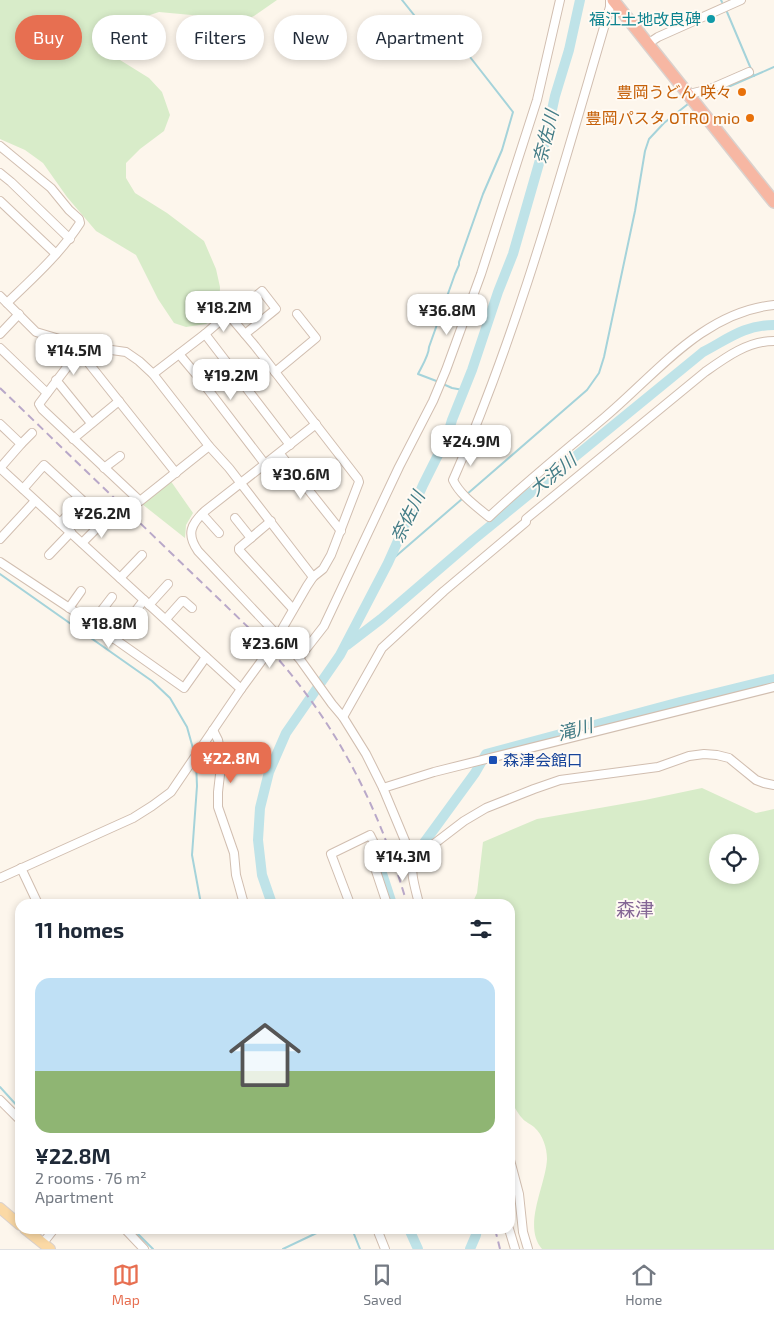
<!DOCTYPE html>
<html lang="en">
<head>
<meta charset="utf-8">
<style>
  body { margin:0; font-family:"Exo 2","Noto Sans JP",sans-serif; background:#f2f2f3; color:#1f2937; height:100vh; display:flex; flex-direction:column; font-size:19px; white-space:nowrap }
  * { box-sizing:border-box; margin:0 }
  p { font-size:16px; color:#747a83 }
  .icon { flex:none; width:28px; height:28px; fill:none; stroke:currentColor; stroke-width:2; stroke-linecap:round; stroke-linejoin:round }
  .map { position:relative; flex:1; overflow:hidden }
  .details { position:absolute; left:15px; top:899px; width:500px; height:335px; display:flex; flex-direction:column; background:#fff; border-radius:15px; box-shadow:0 2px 8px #0003 }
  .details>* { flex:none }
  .banner { position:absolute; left:15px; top:15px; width:500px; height:45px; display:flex; gap:10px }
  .buttons { position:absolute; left:709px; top:834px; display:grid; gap:10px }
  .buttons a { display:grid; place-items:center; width:50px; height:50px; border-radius:50%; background:#fff; box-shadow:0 2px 8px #0003; font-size:25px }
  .price { position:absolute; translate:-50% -42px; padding:0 11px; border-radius:10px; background:#fff; color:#222; font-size:16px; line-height:32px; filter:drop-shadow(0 1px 2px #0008) }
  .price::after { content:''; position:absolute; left:50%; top:30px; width:15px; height:11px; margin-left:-8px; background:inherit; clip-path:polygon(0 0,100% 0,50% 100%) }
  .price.active { background:#e76f51; color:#fff }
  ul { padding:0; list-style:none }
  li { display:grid; align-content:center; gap:10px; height:265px; padding:0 20px }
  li+li { border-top:1px solid #e0e1e3 }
  li span { display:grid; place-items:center; height:155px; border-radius:15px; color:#555 }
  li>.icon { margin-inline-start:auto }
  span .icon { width:90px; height:90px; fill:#fffc; stroke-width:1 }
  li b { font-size:21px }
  h2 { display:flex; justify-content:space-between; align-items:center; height:60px; padding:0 20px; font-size:21px }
  .pill { padding:0 18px; border-radius:22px; background:#fff; box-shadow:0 2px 8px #0003; font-size:18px; line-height:45px }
  .pill.active { background:#e76f51; color:#fff }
  .dock { display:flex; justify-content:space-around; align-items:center; height:70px; border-top:1px solid #e0e1e3; background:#fff; font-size:14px; color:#747a83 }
  .dock a { display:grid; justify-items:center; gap:2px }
  .dock .active { color:#e76f51 }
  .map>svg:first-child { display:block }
</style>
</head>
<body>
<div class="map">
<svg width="774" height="1249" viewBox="0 0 774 1249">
  <rect width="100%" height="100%" fill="#fdf6ec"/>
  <g fill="#d8ecc9" fill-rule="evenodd">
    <path d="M0 0H277L254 16 245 20 159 12 126 23 114 38 113 49 120 60 149 78 162 92 170 115 164 131 140 149 126 163V178L135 193 167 213 204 241 216 269 220 287 219 312 206 324 186 327 174 323 158 299 136 255 96 231 67 197 43 163 25 150 0 139Z"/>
    <path d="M170 480 193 513 186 525 185 538 142 504Z"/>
    <path d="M702 788 756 813 774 809V1249H542C522 1226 546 1185 547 1159 547 1148 543 1135 534 1127 531 1124 525 1122 522 1118 517 1113 513 1104 510 1098V904H472L477 893 483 842 537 819 645 800ZM718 842H750V875H718Z"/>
  </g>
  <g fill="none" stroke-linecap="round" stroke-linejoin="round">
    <g stroke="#a5d3da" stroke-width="2">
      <path d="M402 0 434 40 458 44 463 48 513 112 502 150 483 194 459 262V265L455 274 429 347C429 355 422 366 418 374L439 382"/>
      <path d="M721 0 722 2"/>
      <path d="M727 12 754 76"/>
      <path d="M705 97 774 67"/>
      <path d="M443 384 452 388 463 390"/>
      <path d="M466 495 587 390 599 373 604 357 635 211 645 151 649 139 664 123 688 104"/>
      <path d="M388 563 462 499"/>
      <path d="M0 574 152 681 170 698 187 727 194 752"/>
      <path d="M196 761 197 786 192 855 201 904"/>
      <path d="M0 1087 20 1109"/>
      <path d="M133 1229 153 1249"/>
      <path d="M352 1229 360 1249"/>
      <path d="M283 1249 325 1229"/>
    </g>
    <g stroke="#bfe3e8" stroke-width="10">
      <path d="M347 645 381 619 473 540 703 352C728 339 744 325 774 325"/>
      <path d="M272 904 262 875 258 840 260 808 269 772 286 733 340 655 388 563 423 485 447 437 452 420 472 370 498 292 513 254 544 146 555 96 569 50 580 0"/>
      <path d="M392 904 379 864 381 859 421 847 475 773 486 754 680 702 774 679"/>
      <path d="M409 1229 418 1249"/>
      <path d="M470 1249 476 1235 477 1229"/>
    </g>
    <g stroke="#d1beb0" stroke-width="10">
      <g id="minor">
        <path d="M610 0V7C563 166 520 328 453 480 460 495 476 506 489 517 526 482 566 450 605 417 656 374 703 312 774 305"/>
        <path d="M649 43 658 37 741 0"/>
        <path d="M689 94 710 89 749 72"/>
        <path d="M0 146 51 188 69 210 79 219 80 223C60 254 33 278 7 303"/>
        <path d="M0 173 11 182 70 239"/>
        <path d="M0 201 56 254"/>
        <path d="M0 296 36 332 83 346 126 352 139 361 153 374 209 446 229 468 313 577"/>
        <path d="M231 317 262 291 276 309 245 334"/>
        <path d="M0 334 19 314"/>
        <path d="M205 334 290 445"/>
        <path d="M83 346 39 404 42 409 140 501 209 446"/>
        <path d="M0 348 47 393"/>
        <path d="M79 351 176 473"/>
        <path d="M179 354 200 379 265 464"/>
        <path d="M275 372 316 338 297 314"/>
        <path d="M56 380 91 423"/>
        <path d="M0 424 21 444 0 468"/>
        <path d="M316 424 205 511C191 524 186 534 198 551L299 658 332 704 343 717 366 754 383 788 413 860C410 874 416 890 419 904"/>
        <path d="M73 439 119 401"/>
        <path d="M21 444 32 433"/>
        <path d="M280 454 341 531"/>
        <path d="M0 468 241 689"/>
        <path d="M104 468 120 456"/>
        <path d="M23 489 44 465 82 500 60 523"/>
        <path d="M202 514 219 533"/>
        <path d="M235 518 251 538"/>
        <path d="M271 521 239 548V550L293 609"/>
        <path d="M0 539 35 501"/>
        <path d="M82 543 106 519"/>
        <path d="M49 555 71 532"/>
        <path d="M0 562 92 623 184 688 206 657"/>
        <path d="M120 578 142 555"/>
        <path d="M149 605 168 584"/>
        <path d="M69 608 81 591"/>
        <path d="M166 619 182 601H184L192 608"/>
        <path d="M92 623 112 597"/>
        <path d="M114 639 144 600"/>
        <path d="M299 658 324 626 399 467 433 401 446 370 481 274 537 100 560 0"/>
        <path d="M343 717 382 648 444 591 526 522V519L705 372C726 357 748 341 774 341"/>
        <path d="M213 730 218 740 221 756V766L218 792V807L234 853 236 875 244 904"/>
        <path d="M383 788 434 772 774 687"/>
        <path d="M378 851 374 859V865L387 904"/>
        <path d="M413 860 464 821 486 808 534 789 560 780 658 767 689 756 704 754 717 755 729 758 756 780 764 783 774 785"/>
        <path d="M21 868 38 904"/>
        <path d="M0 878 133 818 152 806 171 792 241 689 260 663 278 636 307 586 313 577 323 569 331 555 359 482 358 479 255 346 228 314 205 334 153 374"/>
        <path d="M350 904 331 854 370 835 378 851 385 856 408 849"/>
        <path d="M0 1100 20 1120"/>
        <path d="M510 1160 519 1194 523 1232 528 1249"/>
        <path d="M125 1229 144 1249"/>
        <path d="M377 1229 385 1249"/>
        <path d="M509 1229 515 1249"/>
        <path d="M43 1243 54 1229"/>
      </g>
    </g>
    <g stroke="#dad1cd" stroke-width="12">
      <g id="major">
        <path d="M0 1208 20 1225"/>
        <path d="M25 1229 50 1249"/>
      </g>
    </g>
    <g stroke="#dad1cd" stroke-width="14">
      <path id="highway" d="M613 0 774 202"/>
    </g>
    <use href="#minor" stroke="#fff" stroke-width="8"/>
    <use href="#major" stroke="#fbd9a5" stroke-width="10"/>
    <use href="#highway" stroke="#f7b7a3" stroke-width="11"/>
    <g stroke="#b9a8c9" stroke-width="2" stroke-dasharray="8 5" stroke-linecap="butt">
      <path d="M0 388 251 630C328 707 377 799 407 904"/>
      <path d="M495 1229 500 1249"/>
    </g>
  </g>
  <circle fill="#0f9aa8" stroke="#fffaf3" stroke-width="2" cx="711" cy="19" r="5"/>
  <g fill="#e8710a" stroke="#fffaf3" stroke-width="2">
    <circle cx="742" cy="92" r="5"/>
    <circle cx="750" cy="118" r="5"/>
  </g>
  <rect fill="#1a4fb4" stroke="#fffaf3" stroke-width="2" x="488" y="755" width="10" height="10" rx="2.5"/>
  <g text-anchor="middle" stroke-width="4" stroke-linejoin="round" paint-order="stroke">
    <g font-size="16" fill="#0d838f" stroke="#fffaf3" text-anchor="end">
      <text x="701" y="25">福江土地改良碑</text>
    </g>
    <g font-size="16" fill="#c56008" stroke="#fffaf3" text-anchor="end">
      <text x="732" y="98">豊岡うどん 咲々</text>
      <text x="740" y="124">豊岡パスタ OTRO mio</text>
    </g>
    <g font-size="16" fill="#164399" stroke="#fffaf3" text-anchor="start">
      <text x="503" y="766">森津会館口</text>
    </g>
    <g font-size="18" font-style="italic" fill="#437c86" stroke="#fffaf3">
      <text transform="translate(546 137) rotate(-76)" y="6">奈佐川</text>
      <text transform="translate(553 475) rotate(-39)" y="6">大浜川</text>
      <text transform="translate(408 517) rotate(-64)" y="6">奈佐川</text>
      <text transform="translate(575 730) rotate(-15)" y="6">滝川</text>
    </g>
    <g font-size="19" fill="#846695" stroke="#fffaf3">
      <text x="635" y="916">森津</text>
    </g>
  </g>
</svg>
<div class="buttons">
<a><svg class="icon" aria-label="locate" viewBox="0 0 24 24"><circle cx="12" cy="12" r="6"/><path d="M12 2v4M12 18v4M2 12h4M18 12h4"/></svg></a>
</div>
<b class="price" style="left:224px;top:333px">¥18.2M</b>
<b class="price" style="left:447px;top:336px">¥36.8M</b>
<b class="price" style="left:74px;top:376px">¥14.5M</b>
<b class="price" style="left:231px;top:401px">¥19.2M</b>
<b class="price" style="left:471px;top:467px">¥24.9M</b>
<b class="price" style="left:301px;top:500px">¥30.6M</b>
<b class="price" style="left:102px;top:539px">¥26.2M</b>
<b class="price" style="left:109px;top:649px">¥18.8M</b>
<b class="price" style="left:270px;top:669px">¥23.6M</b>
<b class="price active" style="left:231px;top:784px">¥22.8M</b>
<b class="price" style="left:403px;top:882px">¥14.3M</b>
<div class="banner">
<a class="pill active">Buy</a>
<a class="pill">Rent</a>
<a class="pill">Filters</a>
<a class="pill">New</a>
<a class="pill">Apartment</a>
</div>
<section class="details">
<h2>11 homes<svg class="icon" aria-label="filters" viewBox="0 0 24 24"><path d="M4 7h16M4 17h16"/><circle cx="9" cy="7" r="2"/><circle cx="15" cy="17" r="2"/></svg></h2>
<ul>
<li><span style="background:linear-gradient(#bfe0f5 60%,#8fb573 0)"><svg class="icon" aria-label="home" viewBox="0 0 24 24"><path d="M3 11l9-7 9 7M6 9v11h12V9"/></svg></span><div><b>¥22.8M</b><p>2 rooms · 76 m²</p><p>Apartment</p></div></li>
</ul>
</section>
</div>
<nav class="dock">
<a class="active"><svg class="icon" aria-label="map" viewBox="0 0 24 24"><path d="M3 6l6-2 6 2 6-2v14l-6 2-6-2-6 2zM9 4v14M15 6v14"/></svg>Map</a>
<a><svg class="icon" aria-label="saved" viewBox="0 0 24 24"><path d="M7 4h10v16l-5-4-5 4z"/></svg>Saved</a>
<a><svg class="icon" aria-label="home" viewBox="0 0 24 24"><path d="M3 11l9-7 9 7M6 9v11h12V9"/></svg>Home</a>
</nav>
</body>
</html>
